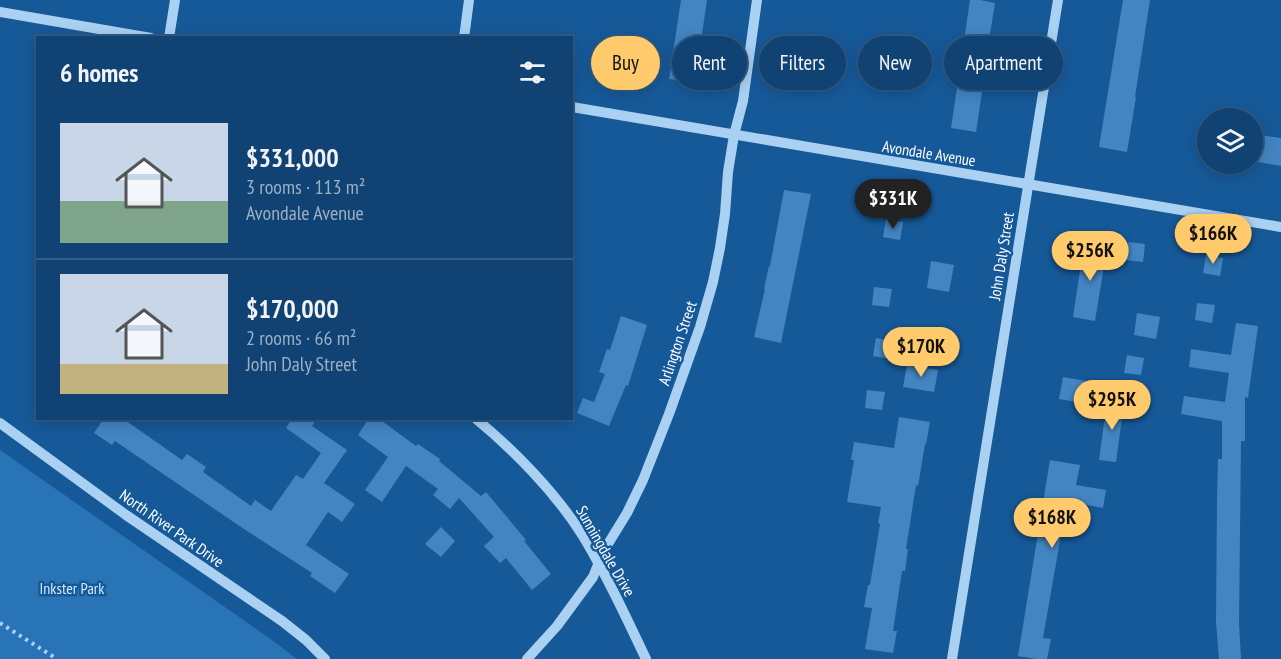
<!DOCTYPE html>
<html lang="en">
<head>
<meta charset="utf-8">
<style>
  body { margin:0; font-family:"PT Sans Narrow",sans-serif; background:#194a78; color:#f1f3f6; height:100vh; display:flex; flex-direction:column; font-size:22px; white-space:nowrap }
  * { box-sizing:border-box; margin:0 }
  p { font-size:20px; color:#9cb0c4 }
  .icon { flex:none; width:33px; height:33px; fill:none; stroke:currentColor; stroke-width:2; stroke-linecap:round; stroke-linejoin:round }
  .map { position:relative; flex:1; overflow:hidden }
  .details { position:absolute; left:36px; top:36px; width:537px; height:384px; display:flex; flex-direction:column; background:#104373; border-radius:0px; box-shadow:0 3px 15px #0003,0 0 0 2px #305c85 }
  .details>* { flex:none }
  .banner { position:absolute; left:591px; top:36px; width:570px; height:54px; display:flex; gap:12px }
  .controls { position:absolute; left:1197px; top:108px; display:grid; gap:12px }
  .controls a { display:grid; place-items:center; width:66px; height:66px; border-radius:50%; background:#104373; box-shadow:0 3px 15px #0003,0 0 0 2px #305c85; font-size:30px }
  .price { position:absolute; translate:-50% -51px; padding:0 14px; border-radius:21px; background:#ffca6b; color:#111; font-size:20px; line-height:39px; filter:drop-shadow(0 2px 3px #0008) }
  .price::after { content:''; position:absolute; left:50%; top:36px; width:18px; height:14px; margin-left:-9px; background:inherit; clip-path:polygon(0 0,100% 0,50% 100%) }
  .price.active { background:#222; color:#fff }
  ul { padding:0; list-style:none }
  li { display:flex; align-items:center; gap:18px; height:150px; padding:0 24px }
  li+li { border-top:2px solid #305c85 }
  li span { display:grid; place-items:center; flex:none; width:168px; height:120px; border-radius:0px; color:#555 }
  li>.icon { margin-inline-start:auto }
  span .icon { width:72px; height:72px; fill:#fffc; stroke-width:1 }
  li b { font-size:26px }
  h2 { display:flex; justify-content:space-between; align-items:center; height:72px; padding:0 24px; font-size:26px }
  .chip { padding:0 21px; border-radius:27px; background:#104373; box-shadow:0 3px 15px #0003,0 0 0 2px #305c85; font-size:21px; line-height:54px }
  .chip.active { background:#ffca6b; color:#111 }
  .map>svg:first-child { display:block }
</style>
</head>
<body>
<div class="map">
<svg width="1281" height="659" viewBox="0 0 1281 659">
  <rect width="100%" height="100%" fill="#165999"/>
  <path fill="#2973b7" d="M0 450 272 640 297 659H0Z"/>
  <g fill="#4385c2">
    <path d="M681 0H707L695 82 669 79Z"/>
    <path d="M970 0H980L995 3 984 71 985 72 976 132 951 128Z"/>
    <path d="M1123 0H1150L1135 97H1136L1127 152 1099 147Z"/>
    <path d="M1252 134 1281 138V166L1252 161Z"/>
    <path d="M784 190 811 194 781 343 754 337 765 289H764L769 266H770Z"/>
    <path d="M886 219 903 222 900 240 883 237Z"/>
    <path d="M1128 242 1145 244 1143 262 1125 260Z"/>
    <path d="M1084 244 1107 248 1095 321 1073 317Z"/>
    <path d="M1206 255 1223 258 1220 276 1203 273Z"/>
    <path d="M931 261 954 265 949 292 927 288Z"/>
    <path d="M874 287 892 289 889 307 872 305Z"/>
    <path d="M1197 303 1215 305 1212 323 1195 320Z"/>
    <path d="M1137 313 1160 317 1156 339 1134 335Z"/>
    <path d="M621 316 647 325 628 386 626 385 609 426 577 413 583 398 594 402 605 374 599 372 607 349 610 350Z"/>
    <path d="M1236 323 1258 326 1248 398 1245 397V441H1241L1239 623 1241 659H1219L1216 622 1217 502 1218 459H1222V421L1181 414 1184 396 1225 402 1229 373 1189 367 1191 349 1231 355Z"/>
    <path d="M876 338 893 341 890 359 873 356Z"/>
    <path d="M1127 355 1144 358 1141 375 1124 373Z"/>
    <path d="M907 365 938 370 934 392 903 387Z"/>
    <path d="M1063 377 1092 382 1088 404 1059 399Z"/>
    <path d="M867 390 885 392 882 410 865 408Z"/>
    <path d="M1107 401 1124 403 1116 462 1099 460Z"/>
    <path d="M899 417 930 422 926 444H925L918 486 916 485 906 549H908L905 571H902L893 631H897L893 653 865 649 872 608 864 607 868 585H870L880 524 878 523 881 507 847 502 854 460H851L854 442 894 448Z"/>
    <path d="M104 418H122L182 460 187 454 206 467 203 472 251 506 255 500 271 511 296 475 303 479 321 453 286 428 292 418H317L312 426 347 450 324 483 355 504 342 522 328 512 306 545 349 574 335 593 310 576 312 573 238 525 115 441 112 445 94 433Z"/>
    <path d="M369 418H378L416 446 418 444 440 459 439 461 481 496 486 492 526 540 524 541 551 574 532 590 506 558 500 563 484 546 494 537 459 498 450 509 433 495 438 489 406 466 382 502 365 490 388 457 358 435Z"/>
    <path d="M1050 460 1080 465 1076 485 1106 490 1103 508 1077 503 1072 536 1061 535 1043 638 1051 639 1047 659H1036L1018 656Z"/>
    <path d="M441 527 455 541 441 557 425 544Z"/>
  </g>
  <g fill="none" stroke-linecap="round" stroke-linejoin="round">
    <path stroke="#aad0f2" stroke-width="4" stroke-dasharray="3 4.5" stroke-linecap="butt" d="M0 623 57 659"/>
    <g stroke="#aad0f2" stroke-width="10">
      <path d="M0 12 151 38"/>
      <path d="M169 38 175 0"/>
      <path d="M464 38 469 0"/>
      <path d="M572 107 1281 227"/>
      <path d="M475 418C514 450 556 493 583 536 607 576 626 617 646 659"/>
      <path d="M0 423 126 515 282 621 306 640 325 659"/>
      <path d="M527 659 557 626 593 577 603 552 627 513 643 480 669 414 700 327 713 282 720 248 725 214 728 172 734 135 743 101 757 0"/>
      <path d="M952 659 1058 0"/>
    </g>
  </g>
  <g text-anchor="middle" stroke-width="5" stroke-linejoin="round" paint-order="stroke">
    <g font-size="16" fill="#fff" stroke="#165999">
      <text transform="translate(929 153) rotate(9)" y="6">Avondale Avenue</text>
      <text transform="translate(1001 256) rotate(-81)" y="6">John Daly Street</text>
      <text transform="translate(677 343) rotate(-71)" y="6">Arlington Street</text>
      <text transform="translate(172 528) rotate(35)" y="6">North River Park Drive</text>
      <text transform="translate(606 551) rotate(60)" y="6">Sunningdale Drive</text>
    </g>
    <g font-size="16" fill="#d2e8fc" stroke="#165999">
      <text x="72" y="594">Inkster Park</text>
    </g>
  </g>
</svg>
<div class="controls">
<a><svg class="icon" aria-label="layers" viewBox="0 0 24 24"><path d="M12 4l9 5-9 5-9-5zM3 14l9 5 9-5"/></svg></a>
</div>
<b class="price active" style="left:893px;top:230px">$331K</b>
<b class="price" style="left:1213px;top:265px">$166K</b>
<b class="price" style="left:1090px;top:282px">$256K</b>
<b class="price" style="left:921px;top:378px">$170K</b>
<b class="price" style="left:1112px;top:431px">$295K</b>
<b class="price" style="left:1052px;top:549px">$168K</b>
<div class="banner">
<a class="chip active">Buy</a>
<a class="chip">Rent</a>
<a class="chip">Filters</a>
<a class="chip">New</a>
<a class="chip">Apartment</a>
</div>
<section class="details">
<h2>6 homes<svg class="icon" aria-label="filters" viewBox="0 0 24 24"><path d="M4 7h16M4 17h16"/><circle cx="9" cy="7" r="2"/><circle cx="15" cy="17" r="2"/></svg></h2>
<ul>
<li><span style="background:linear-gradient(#c9d6e8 65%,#7fa58c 0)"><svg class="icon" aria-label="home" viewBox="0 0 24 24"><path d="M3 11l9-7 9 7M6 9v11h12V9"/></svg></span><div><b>$331,000</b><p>3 rooms · 113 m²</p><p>Avondale Avenue</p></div></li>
<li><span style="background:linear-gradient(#c9d6e8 75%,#c2b280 0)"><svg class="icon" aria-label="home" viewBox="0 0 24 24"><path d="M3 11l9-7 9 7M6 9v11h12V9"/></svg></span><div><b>$170,000</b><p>2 rooms · 66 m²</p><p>John Daly Street</p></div></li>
</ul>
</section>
</div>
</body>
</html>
